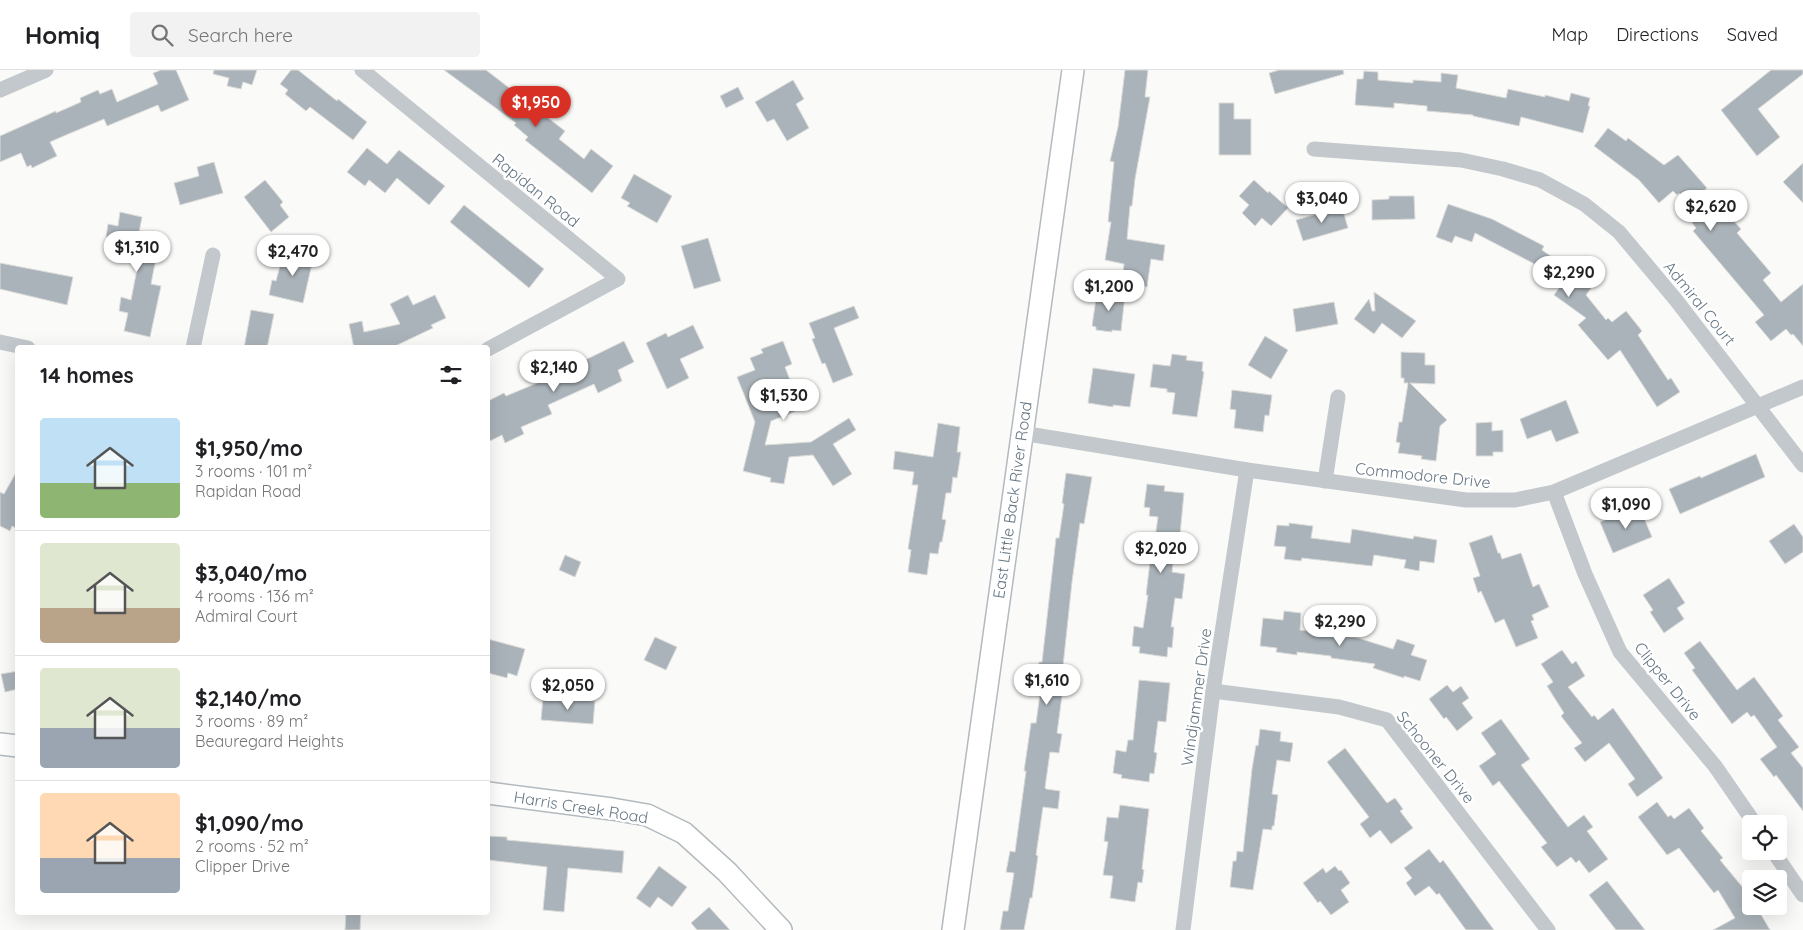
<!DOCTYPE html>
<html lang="en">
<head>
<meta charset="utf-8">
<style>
  body { margin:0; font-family:Quicksand,sans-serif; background:#f2f2f2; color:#202124; height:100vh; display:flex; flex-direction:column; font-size:19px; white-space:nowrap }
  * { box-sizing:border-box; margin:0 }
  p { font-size:16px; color:#757577 }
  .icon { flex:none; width:28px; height:28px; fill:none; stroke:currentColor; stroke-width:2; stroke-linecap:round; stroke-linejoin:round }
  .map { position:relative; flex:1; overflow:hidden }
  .drawer { position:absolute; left:15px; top:275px; width:475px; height:570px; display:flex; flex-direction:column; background:#fff; border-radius:5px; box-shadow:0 5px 20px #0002 }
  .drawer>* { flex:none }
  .tools { position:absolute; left:1742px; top:745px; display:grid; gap:10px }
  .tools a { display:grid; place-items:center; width:45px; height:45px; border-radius:5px; background:#fff; box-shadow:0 5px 20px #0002; font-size:25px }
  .price { position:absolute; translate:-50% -42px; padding:0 11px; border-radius:18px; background:#fff; color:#222; font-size:16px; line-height:32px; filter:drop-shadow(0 1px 2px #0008) }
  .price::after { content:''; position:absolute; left:50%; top:30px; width:15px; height:11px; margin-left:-8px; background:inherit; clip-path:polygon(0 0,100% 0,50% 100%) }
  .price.current { background:#d93025; color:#fff }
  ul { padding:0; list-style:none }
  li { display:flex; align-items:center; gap:15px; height:125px; padding:0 25px }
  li+li { border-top:1px solid #e0e0e0 }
  li span { display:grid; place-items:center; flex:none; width:140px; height:100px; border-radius:5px; color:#555 }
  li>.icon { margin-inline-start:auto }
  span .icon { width:60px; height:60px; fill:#fffc; stroke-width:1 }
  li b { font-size:21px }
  h2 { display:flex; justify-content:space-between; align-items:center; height:60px; padding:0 25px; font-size:21px }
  header { display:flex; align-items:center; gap:30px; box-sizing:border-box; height:70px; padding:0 25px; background:#fff; border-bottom:1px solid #e0e0e0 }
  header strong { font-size:24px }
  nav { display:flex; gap:28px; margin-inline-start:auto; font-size:18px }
  .search { width:350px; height:45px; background:#f2f2f2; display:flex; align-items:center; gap:12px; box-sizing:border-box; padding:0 18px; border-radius:5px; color:#757577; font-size:19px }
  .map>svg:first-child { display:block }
</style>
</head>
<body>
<header>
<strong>Homiq</strong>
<div class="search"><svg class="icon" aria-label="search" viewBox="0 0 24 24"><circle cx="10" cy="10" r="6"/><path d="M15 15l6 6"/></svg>Search here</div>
<nav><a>Map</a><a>Directions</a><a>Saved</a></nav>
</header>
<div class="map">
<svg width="1803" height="860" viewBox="0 0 1803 860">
  <rect width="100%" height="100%" fill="#fafaf8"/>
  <g fill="#aab3b9" stroke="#dcdcda">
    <path d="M161 0H176L189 30 161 42 158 35 107 56 104 49 66 65 50 72 57 86 32 98 31 95 27 97 21 83 0 92V66L56 41V43L81 32 80 28 98 20 100 24 112 19 117 32 158 14 153 3Z"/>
    <path d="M214 0H257L252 15 243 12 241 19 227 16 229 8 213 4Z"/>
    <path d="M291 0H298L337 31 338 29 367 52 353 70 310 37 306 41 285 24 288 20 280 14Z"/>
    <path d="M444 0H486L565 61 559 69 584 89 591 79 613 96 592 123 525 70 528 67 514 55 516 53Z"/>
    <path d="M1125 0H1148L1145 27H1150L1135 109 1132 136H1130L1127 169 1165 175 1163 191 1151 189 1147 217 1122 213 1124 194 1105 190 1111 152H1108L1114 92 1110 91 1118 57Z"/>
    <path d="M1279 0H1343L1344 4 1275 24 1269 3Z"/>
    <path d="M1771 0H1803V4L1758 39 1780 67 1757 86 1721 40Z"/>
    <path d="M1364 1 1378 2V10L1413 13V10L1441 12V3L1458 5 1456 18 1506 28 1508 19 1545 27V25L1569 31 1571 23 1590 28 1588 36H1590L1583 63 1521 47 1519 56 1473 46V45L1427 41V36L1394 33V38L1355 35 1357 9H1363Z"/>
    <path d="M793 10 804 29 796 34 809 58 787 71 774 49 767 52 755 32Z"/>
    <path d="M738 17 744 29 726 38 720 26Z"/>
    <path d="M1219 33H1234V49H1251V85H1219Z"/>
    <path d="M1608 58 1626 71 1628 68 1664 95 1678 85 1707 118 1701 123 1718 145 1724 140 1741 159 1737 163 1771 203 1763 210 1781 232 1803 214V276L1793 264 1791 265 1786 259 1771 271 1755 252 1764 245 1693 161 1696 158 1692 153 1700 146 1679 123 1677 125 1673 121 1659 133 1639 110 1594 76Z"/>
    <path d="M367 78 387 94 399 80 445 116 429 135 397 108 385 123 369 110 365 116 347 102Z"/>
    <path d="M214 92 223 123 180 135 174 113 199 106 197 97Z"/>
    <path d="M1803 93V133L1783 112Z"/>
    <path d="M634 104 672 126 657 153 627 136 630 133 621 128Z"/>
    <path d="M265 110 283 132 280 135 289 147 271 162 244 127Z"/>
    <path d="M1254 110 1268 123 1269 121 1288 138 1271 156 1262 148 1255 156 1242 143 1249 135 1239 126Z"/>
    <path d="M1389 126H1414L1415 149 1372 150V130L1389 129Z"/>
    <path d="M1448 134 1492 149 1544 176 1542 180 1573 202 1574 200 1594 214 1586 225 1606 250 1608 248 1612 252 1626 241 1642 261 1638 265 1668 310 1671 308 1680 322 1657 337 1620 280 1608 290 1578 255 1586 248 1554 225 1559 218 1546 209 1550 202 1475 163 1472 172 1455 166 1452 173 1436 167Z"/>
    <path d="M464 135 544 199 529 218 450 152Z"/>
    <path d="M1342 137 1348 158 1303 171 1296 150Z"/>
    <path d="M120 142 142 147 138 168 159 173 151 214 161 216 150 267 124 261 128 243 119 241 121 227 131 230 138 194 112 189 116 169 106 167 108 154 118 156Z"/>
    <path d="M708 168 721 211 694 219 681 176Z"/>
    <path d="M287 179 314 185 303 233 269 225 272 210 276 211 280 196 283 197Z"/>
    <path d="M0 193 73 207 67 235 0 219Z"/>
    <path d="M1097 222 1125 225 1121 261 1112 260V262L1096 260V257L1092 256Z"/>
    <path d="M1374 222 1416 251 1402 268 1382 253 1374 264 1354 249 1369 229 1372 241H1375Z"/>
    <path d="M408 225 413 235 435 225 446 248 431 255 433 258 391 278H354L349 254 362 251 364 262 400 254 390 234Z"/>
    <path d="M1334 232 1338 254 1296 262 1293 239Z"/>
    <path d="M854 236 859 248 834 258 853 305 833 313 825 293 822 294 812 269 815 268 809 253Z"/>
    <path d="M251 240 274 244 267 278H244Z"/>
    <path d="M693 255 704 278 680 289 689 308 667 319 646 273 666 263 668 267Z"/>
    <path d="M1265 266 1288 280 1271 309 1248 295Z"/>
    <path d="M624 271 634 292 618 300 622 311 598 323 594 314 548 335 552 344 521 357 524 364 505 373 502 365 488 372V331L504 323 506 326 547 309V310L584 294 583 291Z"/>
    <path d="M783 271 792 294 785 297 801 339 771 351 765 375 811 372 849 348 856 360 833 374 852 404 833 416 813 385 789 387 784 414 770 412 771 408 743 401 755 352 737 307 755 300 750 288 763 283 761 279Z"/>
    <path d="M1401 282 1425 283V295H1435V314L1410 313 1447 350 1440 356 1436 391 1421 389 1422 386 1398 383 1400 373 1396 372 1399 352H1402L1408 313H1404V308H1401Z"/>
    <path d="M1172 284 1187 286 1186 290 1203 292 1202 301 1204 302 1197 347 1172 344 1175 323 1167 322V319L1150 317 1153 294 1170 296Z"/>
    <path d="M1093 298 1135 304 1130 337 1113 335V337L1088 333Z"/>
    <path d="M1232 320 1272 325 1269 346 1265 345 1263 362 1234 358 1236 340 1230 339Z"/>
    <path d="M1566 330 1579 363 1556 372 1551 360 1527 369 1520 349Z"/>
    <path d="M1492 352V361L1503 360V382H1493V386H1476V353Z"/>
    <path d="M938 353 960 357 957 382H961L957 408 953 407 951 423H946L942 449 946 450 942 472H940L938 484 930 483 927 505 908 502 911 480 908 479 918 415H912L914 402 893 399 895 381 933 387Z"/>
    <path d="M1756 384 1765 407 1680 444 1669 419 1700 406 1701 408Z"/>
    <path d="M18 399V459L12 456 10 461 0 456V422L4 424Z"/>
    <path d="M1066 403 1092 407 1084 454 1080 453 1072 512 1063 596H1066L1057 663 1062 664 1059 683 1050 682 1045 718 1046 719 1060 721 1058 739 1043 737 1036 785 1038 786 1032 828H1030L1024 860H1000L1003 841H1008L1014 803 1006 802 1010 781 1015 782 1026 701H1024L1031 653H1036L1041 617 1035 616 1039 592H1042L1056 468H1059L1064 434 1062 433Z"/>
    <path d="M1147 414 1165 416 1164 421 1184 423 1180 465 1176 464 1172 502 1185 504 1182 529 1175 528 1171 557H1174L1172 578 1168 577 1167 587 1139 583 1140 577 1132 576 1134 556 1143 558 1148 525H1146L1152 475H1154L1158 447 1149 446 1150 438 1144 437Z"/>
    <path d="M1639 436 1652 467 1613 483 1600 452Z"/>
    <path d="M1289 453 1313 456 1311 468 1350 473 1352 459 1413 469 1414 466 1437 470 1434 493 1420 491 1419 501 1404 498 1406 490 1374 485 1372 496 1302 488 1301 491 1284 489 1286 477 1274 476 1277 455 1289 456Z"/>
    <path d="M1794 454 1803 467V482L1785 494 1769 471Z"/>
    <path d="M1492 465 1498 483H1500L1502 489 1521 483 1533 517 1539 514 1549 537 1532 545 1534 550 1531 551 1538 568 1516 577 1504 549 1495 553 1481 521 1478 523 1473 508 1480 506 1469 473Z"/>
    <path d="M565 485 581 492 575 507 559 500Z"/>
    <path d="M1669 508 1685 533 1677 538 1684 549 1664 563 1650 542 1653 540 1643 525Z"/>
    <path d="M1284 541 1301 543 1300 560 1358 568 1393 579 1397 569 1415 575 1411 585 1427 590 1420 611 1404 606V608L1373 598 1375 594 1331 588V586L1297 582V585L1276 582 1277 578 1260 576 1263 548 1283 550Z"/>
    <path d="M655 567 677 577 666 600 644 590Z"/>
    <path d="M488 569 525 579 517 606 508 603 507 608 488 603Z"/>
    <path d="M1700 571 1737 620 1754 607 1783 646 1778 650 1799 677 1791 683 1803 698V741L1776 705 1774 707 1760 689 1777 677 1754 645 1751 647 1747 642 1732 654 1692 600 1695 598 1684 583Z"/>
    <path d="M1562 580 1572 594 1576 591 1585 606 1568 617 1592 647 1594 645 1598 650 1613 638 1663 708 1637 727 1628 714 1635 709 1609 673 1585 692 1574 678 1582 673 1561 646 1564 643 1547 616 1553 612 1541 594Z"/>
    <path d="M18 601V619L5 622 1 604Z"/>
    <path d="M1139 610 1170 613 1166 652 1158 651 1154 682 1157 683 1154 704 1150 703 1149 712 1121 708 1122 705 1113 703 1116 680 1126 682 1128 670H1133Z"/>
    <path d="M1447 615 1453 622 1461 616 1469 628 1462 633 1473 648 1457 661 1446 647 1444 649 1429 629Z"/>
    <path d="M543 627 595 631 593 654 541 650Z"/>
    <path d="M1501 649 1530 689 1521 695 1568 757 1584 745 1593 757 1587 761 1608 789 1589 803 1579 790 1576 793 1571 787 1557 797 1541 777 1547 773 1499 711 1493 716 1479 696 1496 684 1481 663Z"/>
    <path d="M1260 659 1281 662 1280 671 1293 673 1290 692 1277 690 1272 724 1278 725 1274 756H1272V760L1263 759 1253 820 1230 817 1233 791H1236L1237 781 1243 782 1252 699 1256 675 1258 676Z"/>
    <path d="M1345 678 1387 733 1395 728 1403 739 1400 741 1413 758 1391 774 1380 760 1370 768 1360 754 1369 747 1327 692Z"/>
    <path d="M1657 732 1668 747 1671 745 1674 749 1689 738 1704 758 1701 761 1723 788 1720 790 1749 825 1751 829V836H1756L1770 860H1713L1735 848 1718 820 1714 823 1679 778 1667 785 1638 747Z"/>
    <path d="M1120 735 1149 739 1142 799 1144 800 1142 813 1138 812 1135 832 1110 828 1113 806 1103 805 1108 772 1104 771 1107 747 1118 748Z"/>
    <path d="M488 766 507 767V770L624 781 622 803 568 798 564 842 543 840 547 797 488 790Z"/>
    <path d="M1429 779 1440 793 1443 790 1494 860H1466L1439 823 1437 825 1429 816 1415 826 1406 813 1412 808 1404 798Z"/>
    <path d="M659 796 687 817 672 837 658 827 650 838 636 828Z"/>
    <path d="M1335 796 1339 801 1341 800 1350 813 1341 820 1349 832 1331 845 1320 831 1318 833 1303 813 1323 798 1326 803Z"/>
    <path d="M1607 811 1645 860H1616L1589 825Z"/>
    <path d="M709 837 730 860H697L691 853Z"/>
    <path d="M346 842H361L360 860H345Z"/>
  </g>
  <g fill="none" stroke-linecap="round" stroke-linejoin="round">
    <g stroke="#b3babf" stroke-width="24">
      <g id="secondary">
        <path d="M0 674 18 676"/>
        <path d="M488 723 612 739 647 745 684 763 727 802 781 860"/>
        <path d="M953 860 1073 0"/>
      </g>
    </g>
    <g stroke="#c3c8cc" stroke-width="15">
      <path d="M362 0 618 209 488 279"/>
      <path d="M0 20 46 0"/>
      <path d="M1314 79 1461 90 1503 99 1540 110 1584 134 1619 162 1676 230 1803 395"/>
      <path d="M0 272 28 278"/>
      <path d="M193 278 213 185"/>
      <path d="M1022 363 1247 400 1466 430H1515L1554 422 1803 317"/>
      <path d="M1325 411 1338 327"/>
      <path d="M1554 422 1585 504 1620 582 1715 696 1755 754"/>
      <path d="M1213 621 1339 637 1387 650 1548 860"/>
      <path d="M1773 781 1803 825"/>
      <path d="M1183 860 1213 621 1247 400"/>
    </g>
    <use href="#secondary" stroke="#fff" stroke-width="21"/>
  </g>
  <g text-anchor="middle" stroke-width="5" stroke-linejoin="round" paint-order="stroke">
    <g font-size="16" fill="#657683" stroke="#fff">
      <text transform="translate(536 120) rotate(39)" y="6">Rapidan Road</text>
      <text transform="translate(1700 233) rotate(51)" y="6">Admiral Court</text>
      <text transform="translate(1423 405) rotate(6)" y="6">Commodore Drive</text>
      <text transform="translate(1012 430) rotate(-82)" y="6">East Little Back River Road</text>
      <text transform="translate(1668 611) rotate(51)" y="6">Clipper Drive</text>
      <text transform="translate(1196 627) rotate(-82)" y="6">Windjammer Drive</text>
      <text transform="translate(1436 687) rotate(51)" y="6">Schooner Drive</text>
      <text transform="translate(581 737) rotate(9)" y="6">Harris Creek Road</text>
    </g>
  </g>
</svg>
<div class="tools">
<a><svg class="icon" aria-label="locate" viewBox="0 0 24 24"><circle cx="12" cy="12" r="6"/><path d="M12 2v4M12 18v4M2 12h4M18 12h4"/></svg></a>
<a><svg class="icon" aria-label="layers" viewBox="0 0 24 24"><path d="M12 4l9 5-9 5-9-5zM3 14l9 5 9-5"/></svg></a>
</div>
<b class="price current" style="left:536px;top:58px">$1,950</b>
<b class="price" style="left:1322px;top:154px">$3,040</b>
<b class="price" style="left:1711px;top:162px">$2,620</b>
<b class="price" style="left:137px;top:203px">$1,310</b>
<b class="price" style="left:293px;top:207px">$2,470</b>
<b class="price" style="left:1569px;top:228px">$2,290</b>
<b class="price" style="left:1109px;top:242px">$1,200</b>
<b class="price" style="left:554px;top:323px">$2,140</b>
<b class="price" style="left:784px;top:351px">$1,530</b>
<b class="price" style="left:1626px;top:460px">$1,090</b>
<b class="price" style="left:1161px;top:504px">$2,020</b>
<b class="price" style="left:1340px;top:577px">$2,290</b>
<b class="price" style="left:1047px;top:636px">$1,610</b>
<b class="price" style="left:568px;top:641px">$2,050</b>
<section class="drawer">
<h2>14 homes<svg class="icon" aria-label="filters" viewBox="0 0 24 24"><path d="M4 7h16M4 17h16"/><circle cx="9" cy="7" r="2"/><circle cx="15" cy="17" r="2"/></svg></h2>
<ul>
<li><span style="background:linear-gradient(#bfe0f5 65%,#8fb573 0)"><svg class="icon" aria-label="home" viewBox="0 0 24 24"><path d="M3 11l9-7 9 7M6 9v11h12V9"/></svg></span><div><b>$1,950/mo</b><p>3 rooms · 101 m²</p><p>Rapidan Road</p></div></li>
<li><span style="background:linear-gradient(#dfe7d0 65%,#b9a48a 0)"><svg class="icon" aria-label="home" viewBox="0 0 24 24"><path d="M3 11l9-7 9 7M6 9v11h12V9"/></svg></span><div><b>$3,040/mo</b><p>4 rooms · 136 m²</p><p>Admiral Court</p></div></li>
<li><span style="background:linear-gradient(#dfe7d0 60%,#9aa5b1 0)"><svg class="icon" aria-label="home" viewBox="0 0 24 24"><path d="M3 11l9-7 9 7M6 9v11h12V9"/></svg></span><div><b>$2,140/mo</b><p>3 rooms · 89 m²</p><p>Beauregard Heights</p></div></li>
<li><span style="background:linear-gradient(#ffd9b3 65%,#9aa5b1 0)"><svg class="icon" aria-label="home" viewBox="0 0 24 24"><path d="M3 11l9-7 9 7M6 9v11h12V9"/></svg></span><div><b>$1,090/mo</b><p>2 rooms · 52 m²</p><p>Clipper Drive</p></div></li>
</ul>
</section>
</div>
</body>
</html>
